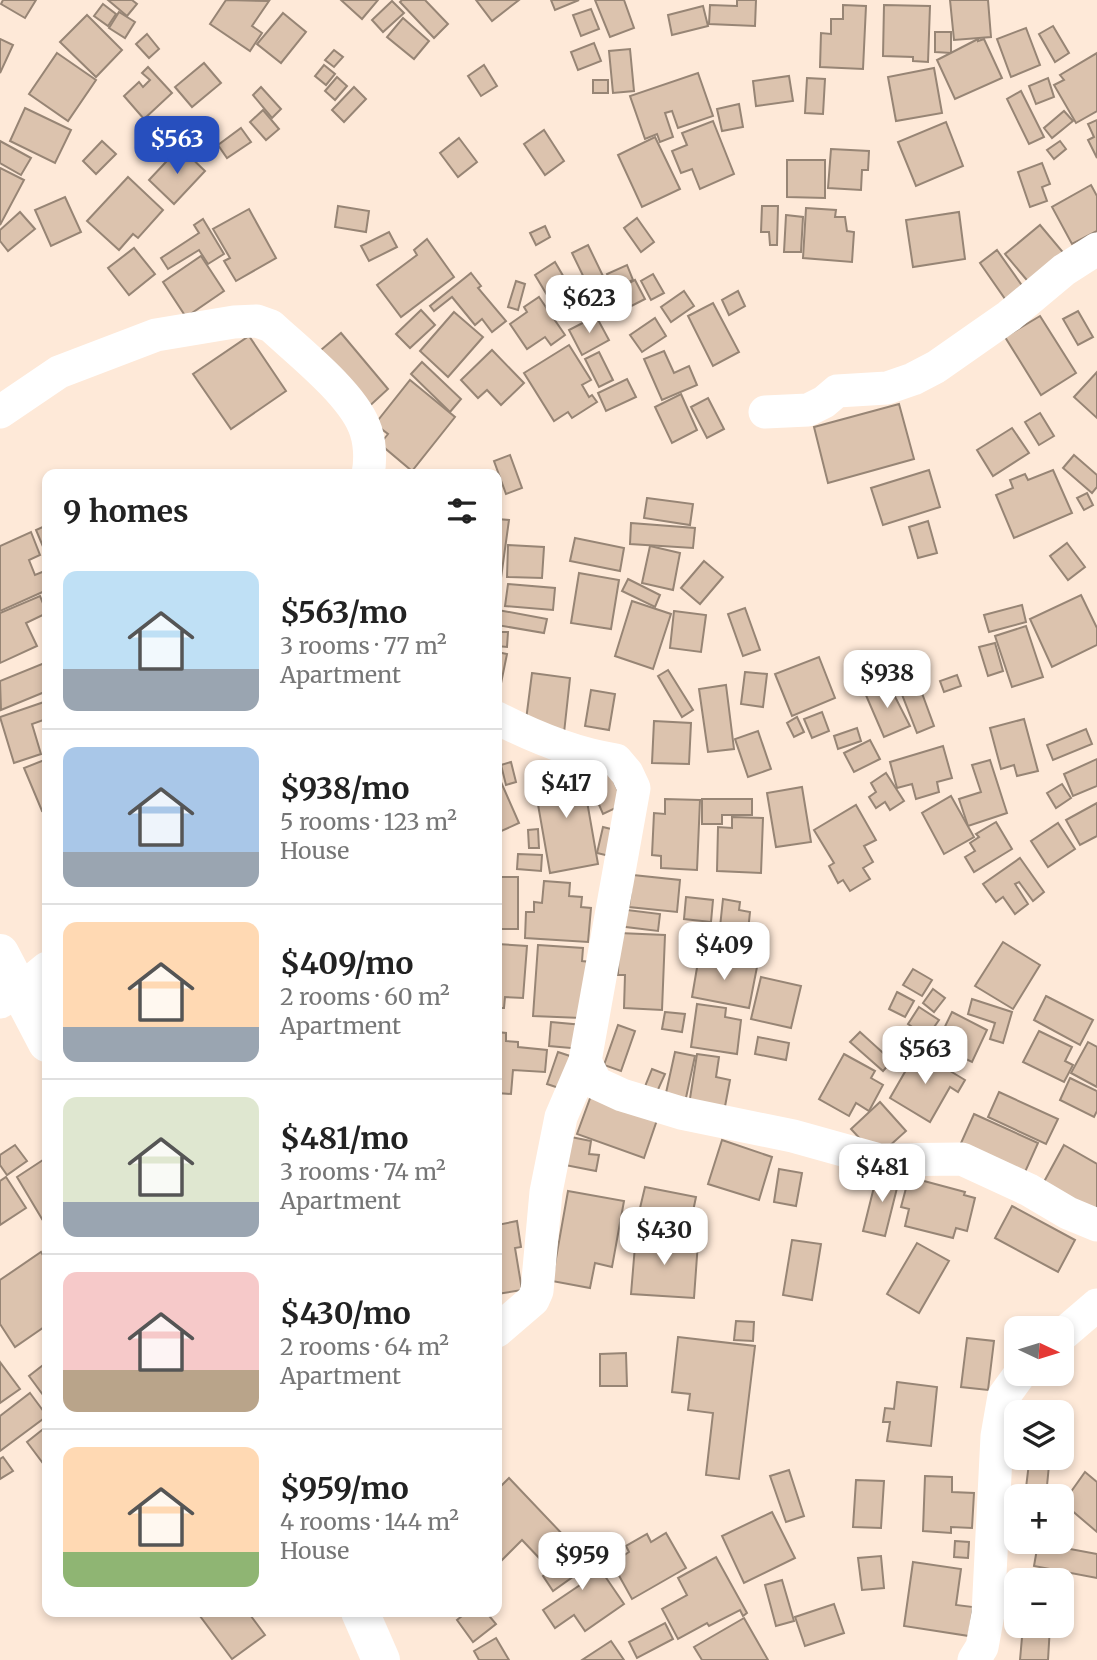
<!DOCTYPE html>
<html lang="en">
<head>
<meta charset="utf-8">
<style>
  body { margin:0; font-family:Merriweather,serif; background:#f2f2f2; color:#222; height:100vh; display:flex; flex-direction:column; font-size:26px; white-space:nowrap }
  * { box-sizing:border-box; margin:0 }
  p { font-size:23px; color:#767676 }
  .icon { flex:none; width:38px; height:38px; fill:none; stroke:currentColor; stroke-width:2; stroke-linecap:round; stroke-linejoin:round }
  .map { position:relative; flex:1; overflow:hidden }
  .panel { position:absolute; left:42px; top:469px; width:460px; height:1148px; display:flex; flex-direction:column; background:#fff; border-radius:14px; box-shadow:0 4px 10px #0003 }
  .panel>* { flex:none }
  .needle { width:46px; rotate:94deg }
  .buttons { position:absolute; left:1004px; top:1316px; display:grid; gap:14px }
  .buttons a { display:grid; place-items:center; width:70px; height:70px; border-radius:14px; background:#fff; box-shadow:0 4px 10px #0003; font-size:35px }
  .price { position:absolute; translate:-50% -60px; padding:0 16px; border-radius:14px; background:#fff; color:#222; font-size:23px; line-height:46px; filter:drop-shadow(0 2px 4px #0008) }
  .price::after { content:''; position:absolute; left:50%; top:42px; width:21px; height:16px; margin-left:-10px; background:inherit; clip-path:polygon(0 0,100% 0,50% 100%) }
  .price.on { background:#274fbe; color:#fff }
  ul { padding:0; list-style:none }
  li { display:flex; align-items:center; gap:21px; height:175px; padding:0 21px }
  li+li { border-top:2px solid #e0e0e0 }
  li span { display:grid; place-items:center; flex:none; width:196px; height:140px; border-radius:14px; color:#555 }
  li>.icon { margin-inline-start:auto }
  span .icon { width:84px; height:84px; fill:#fffc; stroke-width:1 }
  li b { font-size:30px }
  h2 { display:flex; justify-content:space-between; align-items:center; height:84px; padding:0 21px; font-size:30px }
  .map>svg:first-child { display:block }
</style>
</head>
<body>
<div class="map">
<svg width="1097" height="1660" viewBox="0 0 1097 1660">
  <rect width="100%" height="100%" fill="#fee9d8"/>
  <g fill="#dcc3ae" stroke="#978575" stroke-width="2">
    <path d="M3 0H36L25 18 1 4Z"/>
    <path d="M108 0H132L137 4 127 16Z"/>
    <path d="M226 0 269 1 252 26 262 33 250 51 210 24Z"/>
    <path d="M341 0H378L362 19Z"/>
    <path d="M402 0H425L448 24 434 38 400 2Z"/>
    <path d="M476 0H519L492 21Z"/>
    <path d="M551 0H579L555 10Z"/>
    <path d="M595 0H624L634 28 610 37Z"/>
    <path d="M737 0H756L755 26 709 24 710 5 737 6Z"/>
    <path d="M950 0H988L991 37 954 40Z"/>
    <path d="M392 1 404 13 383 32 372 20Z"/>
    <path d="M103 4 116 14 108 26 94 16Z"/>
    <path d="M843 5 866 6 863 69 820 67 821 33 831 34V19H843Z"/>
    <path d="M884 5 930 6 928 62 913 61V57L883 56Z"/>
    <path d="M703 6 708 26 672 35 668 15Z"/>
    <path d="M591 9 599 29 581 36 573 15Z"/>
    <path d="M119 12 135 22 125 38 109 28Z"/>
    <path d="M283 13 306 32 281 63 257 44Z"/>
    <path d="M87 15 122 50 96 77 60 42Z"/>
    <path d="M403 18 429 41 414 59 387 37Z"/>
    <path d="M1053 26 1069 53 1055 62 1039 34Z"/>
    <path d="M1026 28 1040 65 1011 77 997 39Z"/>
    <path d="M935 32H951V53L935 52Z"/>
    <path d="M147 34 159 49 149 58 136 44Z"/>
    <path d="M0 39 13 45 0 73Z"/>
    <path d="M978 39V41L984 39 1002 78 955 99 937 60Z"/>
    <path d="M594 43 601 61 578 70 571 52Z"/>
    <path d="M630 49 634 91 613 93 609 51Z"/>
    <path d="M334 50 343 57 334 67 325 60Z"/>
    <path d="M57 53 96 80 68 121 29 94Z"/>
    <path d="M1097 53V111L1076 123 1054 85 1064 80 1060 75Z"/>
    <path d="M204 63 221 83 192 107 175 87Z"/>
    <path d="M324 65 335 74 326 85 315 76Z"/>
    <path d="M484 65 497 86 481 96 468 76Z"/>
    <path d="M148 67 172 93 144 119 124 96 139 82 143 87 150 80 142 73Z"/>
    <path d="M934 68 942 113 896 121 888 77Z"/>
    <path d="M698 73 713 116 678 128 672 111 665 113 673 137 660 142 657 134 645 139 630 96Z"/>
    <path d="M789 76 793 101 756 106 753 81Z"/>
    <path d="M337 77 347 86 335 100 325 91Z"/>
    <path d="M807 78 825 79 823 114 805 113Z"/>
    <path d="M1048 78 1054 97 1036 104 1029 86Z"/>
    <rect x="593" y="80" width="15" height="13"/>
    <path d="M261 87 281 109 272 118 253 95Z"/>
    <path d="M354 87 366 99 344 122 332 110Z"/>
    <path d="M1021 91 1044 137 1029 144 1007 99Z"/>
    <path d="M739 104 743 127 722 131 717 109Z"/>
    <path d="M25 108 71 130 55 163 10 141Z"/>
    <path d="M263 110 279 129 266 140 250 122Z"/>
    <path d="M1064 111 1073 121 1052 138 1044 128Z"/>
    <path d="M1097 120V158L1088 140 1094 137 1088 124Z"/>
    <path d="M713 121 734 174 700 189 692 169 681 173 672 151 687 145 682 133Z"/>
    <path d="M946 122 963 166 916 186 898 142Z"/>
    <path d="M241 128 251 142 227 158 218 145Z"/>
    <path d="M544 130 564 161 545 175 524 144Z"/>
    <path d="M655 137 680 189 642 207 618 155Z"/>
    <path d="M459 138 477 162 458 177 440 153Z"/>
    <path d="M0 141 31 158 21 175 0 163Z"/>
    <path d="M102 141 116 154 96 174 83 161Z"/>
    <path d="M1060 141 1066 149 1054 159 1047 150Z"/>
    <path d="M180 147 205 171 174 204 149 180Z"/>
    <path d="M831 149 869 151 868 170H862L861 190 828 188Z"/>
    <path d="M787 160H825V198L787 197Z"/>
    <path d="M1042 163 1050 184 1042 187 1047 201 1030 207 1018 172Z"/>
    <path d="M0 168 24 180 0 225Z"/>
    <path d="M128 177 163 210 138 238 133 234 119 250 87 221Z"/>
    <path d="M1091 185 1097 196V231L1072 244 1052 207Z"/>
    <path d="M65 197 81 232 51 246 35 210Z"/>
    <path d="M338 206 369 211 366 232 335 227Z"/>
    <path d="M762 206H778L777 245H770L769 232H761Z"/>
    <path d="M806 208 836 210 835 217H845L847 231 854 232 852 262 803 258Z"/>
    <path d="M249 209 276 258 236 281 224 261 230 258 213 229Z"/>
    <path d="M20 212 35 229 8 251 0 241V230Z"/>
    <path d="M959 212 965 259 913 267 906 220Z"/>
    <path d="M786 215 803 217 801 252H784Z"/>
    <path d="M637 218 654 242 641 252 624 228Z"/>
    <path d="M203 219 224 254 208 264 199 250 168 269 161 258 199 233 194 225Z"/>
    <path d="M1040 225 1066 256 1031 285 1005 254Z"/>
    <path d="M545 226 550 237 536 245 530 233Z"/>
    <path d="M389 232 397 247 369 261 361 246Z"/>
    <path d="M427 239 454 277 401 317 377 285 417 255 414 250Z"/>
    <path d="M588 245 603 276 587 284 572 253Z"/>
    <path d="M134 248 155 274 129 295 108 268Z"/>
    <path d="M997 250 1028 294 1010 306 980 263Z"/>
    <path d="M201 256 224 291 186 317 163 282Z"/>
    <path d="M555 262 579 303 559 315 535 275Z"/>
    <path d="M627 265 633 280 613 289 607 274Z"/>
    <path d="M471 273 481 286 478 288 506 321 492 332 482 319 475 325 452 297 434 311 430 306Z"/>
    <path d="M653 274 664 293 651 300 641 281Z"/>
    <path d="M635 280 645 299 612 316 603 298Z"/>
    <path d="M516 281 525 284 518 310 508 307Z"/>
    <path d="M684 291 694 306 671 322 661 307Z"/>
    <path d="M738 291 745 306 729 315 722 300Z"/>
    <path d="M539 297 565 335 551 345 545 337 527 349 510 324 527 312 524 307Z"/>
    <path d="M713 303 739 352 713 366 688 316Z"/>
    <path d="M421 310 435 325 410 348 396 334Z"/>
    <path d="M1078 311 1093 337 1078 345 1063 319Z"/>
    <path d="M454 312 483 337 448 377 420 351Z"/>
    <path d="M596 316 609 340 582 355 569 330Z"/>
    <path d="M1040 316 1076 373 1041 395 1005 337Z"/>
    <path d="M655 318 666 336 642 352 630 335Z"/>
    <path d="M341 333 388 389 364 411 315 355Z"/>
    <path d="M249 336 286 391 231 429 193 374Z"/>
    <path d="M569 345 591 380 582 385 589 397 592 395 597 402 572 418 568 412 554 421 524 373Z"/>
    <path d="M492 350 524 383 501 405 487 390 478 398 461 380Z"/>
    <path d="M664 351 674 373 689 366 697 385 662 400 644 359Z"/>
    <path d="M599 352 613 380 599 387 585 359Z"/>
    <path d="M422 362 461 399 450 412 411 374Z"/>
    <path d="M1097 372V418L1074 397Z"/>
    <path d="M627 379 636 397 606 411 598 393Z"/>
    <path d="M410 380 455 417 412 471 380 444 388 434 375 424Z"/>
    <path d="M681 394 697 430 672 443 655 407Z"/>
    <path d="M708 398 724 429 707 438 691 407Z"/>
    <path d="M899 404 914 459 828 483 814 427Z"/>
    <path d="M1040 413 1054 436 1039 445 1025 422Z"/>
    <path d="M1012 428 1029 453 993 476 977 450Z"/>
    <path d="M510 455 522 488 506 494 494 461Z"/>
    <path d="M1074 455 1097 475V487L1092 493 1063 468Z"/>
    <path d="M929 470 940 507 883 525 871 488Z"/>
    <path d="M1053 470 1072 513 1014 538 996 495 1013 488 1010 480 1025 474 1028 480Z"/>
    <path d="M1087 493 1093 505 1084 510 1077 498Z"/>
    <path d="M647 498 693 504 690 525 644 518Z"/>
    <path d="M497 519 509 520 501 578H497Z"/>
    <path d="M928 521 937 553 918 558 909 527Z"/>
    <path d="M631 523 695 528 693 548 630 544Z"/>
    <path d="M47 525V556L36 530Z"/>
    <path d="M31 532 40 555 29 560 35 575 47 570V590L0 611V546Z"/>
    <path d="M575 538 624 548 620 571 570 561Z"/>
    <path d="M1067 543 1085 567 1068 580 1050 556Z"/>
    <path d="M508 545 544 547 542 578 507 577Z"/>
    <path d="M650 546 680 553 673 590 642 583Z"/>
    <path d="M704 561 723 577 700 604 681 588Z"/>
    <path d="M579 573 619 580 611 629 571 623Z"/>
    <path d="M628 579 660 595 655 607 622 591Z"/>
    <path d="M508 584 555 588 553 610 505 606Z"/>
    <path d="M1081 595 1097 628V645L1052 667 1030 619Z"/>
    <path d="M40 596 47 613 26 623 37 646 0 663V613Z"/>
    <path d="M632 601 671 614 653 669 615 656Z"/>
    <path d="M1022 605 1026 622 989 632 984 615Z"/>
    <path d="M745 608 760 650 743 656 728 614Z"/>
    <path d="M498 610 547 619 544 633 497 625Z"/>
    <path d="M674 611 706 615 701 652 670 648Z"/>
    <path d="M1026 626 1043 677 1012 687 995 636Z"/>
    <path d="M497 632H508L507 647 497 646Z"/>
    <path d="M995 643 1003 671 988 676 979 647Z"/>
    <path d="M497 652 507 654 498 698H497Z"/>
    <path d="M819 657 835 698 792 716 775 674Z"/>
    <path d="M47 662V691L1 710 0 681Z"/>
    <path d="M668 670 693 710 682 717 658 676Z"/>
    <path d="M745 672 767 674 763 707 741 704Z"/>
    <path d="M532 673 570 678 564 733 525 728Z"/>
    <path d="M957 675 961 686 944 692 940 681Z"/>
    <path d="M888 683 910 726 884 737 865 693Z"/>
    <path d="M726 685 734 749 708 752 699 689Z"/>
    <path d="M919 685 934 726 917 733 901 692Z"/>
    <path d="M591 690 615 694 609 730 585 726Z"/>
    <path d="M47 701V724L46 719 32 724 41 754 14 763 0 717Z"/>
    <path d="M822 712 829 731 812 738 804 719Z"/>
    <path d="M797 717 804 732 794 737 787 723Z"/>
    <path d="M1024 719 1038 771 1017 776 1014 765 1001 769 990 728Z"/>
    <path d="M654 721 691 723 689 764 652 763Z"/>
    <path d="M857 728 861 741 838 749 834 736Z"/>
    <path d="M1086 729 1092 744 1053 760 1047 745Z"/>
    <path d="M758 731 771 769 748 777 735 739Z"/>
    <path d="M870 740 880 759 854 772 844 753Z"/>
    <path d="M943 746 952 778 937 782 939 792 916 799 912 784 897 788 890 762Z"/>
    <path d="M47 759V809L42 811 24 768Z"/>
    <path d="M1097 759V786L1073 796 1064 774Z"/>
    <path d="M990 760 1007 813 968 826 959 799 981 792 972 765Z"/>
    <path d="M511 762 516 782 506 785 501 765Z"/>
    <path d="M581 767 598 864 550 873 533 776Z"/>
    <path d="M497 773 519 823 497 833Z"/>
    <path d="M610 773 624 804 603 814 589 782Z"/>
    <path d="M886 773 904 801 890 810 885 802 876 808 869 797 876 792 871 783Z"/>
    <path d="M1062 784 1071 798 1056 808 1047 793Z"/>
    <path d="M802 787 811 842 776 847 767 793Z"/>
    <path d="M951 796 974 837 944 854 922 813Z"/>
    <path d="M665 799 700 800 697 870 661 868V856L652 855 654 813 665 814Z"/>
    <path d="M702 799H752V815H722V824H702Z"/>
    <path d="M1097 803V836L1080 845 1066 820Z"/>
    <path d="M856 805 876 840 864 846 873 862 863 868 870 879 850 891 843 880 838 883 829 866 834 863 814 830Z"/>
    <path d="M732 817 763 818 761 873 717 871 718 827 732 828Z"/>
    <path d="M996 822 1012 849 974 872 965 857 975 851 970 843 979 837 976 834Z"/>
    <path d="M1058 823 1075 849 1048 867 1031 841Z"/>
    <path d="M603 827 623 832 618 858 597 853Z"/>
    <path d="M538 829 539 848H529L528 830Z"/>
    <path d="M518 854 542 855 541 871 517 869Z"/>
    <path d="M1020 858 1044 892 1033 901 1019 882 1015 884 1028 904 1015 914 1003 897 996 902 983 884Z"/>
    <path d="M633 875 680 880 677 912 629 907Z"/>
    <rect x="497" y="877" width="21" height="52"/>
    <path d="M544 881 570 883 569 896 582 897 581 907 591 908 588 942 525 938 526 912H534V902L542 903Z"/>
    <path d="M686 897 713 900 711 922 684 919Z"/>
    <path d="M723 899 740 902 739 910 750 912 748 931 720 927Z"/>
    <path d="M619 909 660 914 658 931 618 926Z"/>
    <path d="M619 933 665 935 662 1010 624 1008 625 975H618Z"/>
    <path d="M1003 942 1040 965 1013 1009 975 986Z"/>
    <path d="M497 944 527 946 523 998 505 997 504 1008H497Z"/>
    <path d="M538 945 583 948 582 961 591 962 581 1018 533 1016Z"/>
    <path d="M699 956 757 967 749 1008 692 997Z"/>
    <path d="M913 969 932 980 922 996 903 985Z"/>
    <path d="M761 977 801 986 791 1028 751 1019Z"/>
    <path d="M933 989 945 998 934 1012 923 1003Z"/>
    <path d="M897 992 914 1001 905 1017 889 1009Z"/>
    <path d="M1046 996 1093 1020 1080 1045 1034 1020Z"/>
    <path d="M972 999 1012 1012 1003 1043 990 1039 995 1023 968 1014Z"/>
    <path d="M697 1004 726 1008 725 1017 741 1020 737 1054 691 1047Z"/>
    <path d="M919 1007 939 1020 927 1037 908 1024Z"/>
    <path d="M665 1012 685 1014 682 1032 662 1029Z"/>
    <path d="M952 1012 987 1030 972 1062 936 1045Z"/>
    <path d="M551 1022 583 1025 582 1049 549 1046Z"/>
    <path d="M618 1025 635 1031 621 1071 604 1065Z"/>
    <path d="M1039 1031 1072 1047 1065 1061 1073 1065 1064 1082 1023 1062Z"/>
    <path d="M497 1032 506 1033V1041L518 1042V1047L547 1050 545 1072 513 1070 511 1094 497 1093Z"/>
    <path d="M860 1032 892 1061 883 1071 850 1042Z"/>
    <path d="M758 1037 789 1043 786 1060 755 1054Z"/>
    <path d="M1088 1042 1097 1047V1087L1071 1073Z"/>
    <path d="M917 1051 965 1080 958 1092 950 1087 930 1122 890 1098Z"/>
    <path d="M558 1052 579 1059 568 1091 547 1084Z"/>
    <path d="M675 1052 695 1056 684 1107 664 1102Z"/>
    <path d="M697 1054 719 1057 716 1077 730 1080 723 1117 688 1111Z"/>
    <path d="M844 1054 875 1071 871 1078 883 1085 869 1111 856 1103 849 1116 819 1099Z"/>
    <path d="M652 1069 665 1074 656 1094 644 1089Z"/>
    <path d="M1070 1078 1097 1091V1111L1094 1117 1060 1100Z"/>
    <path d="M999 1092 1058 1119 1046 1144 988 1117Z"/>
    <path d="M592 1093 658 1117 644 1158 577 1134Z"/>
    <path d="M880 1102 906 1131 877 1157 851 1129Z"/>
    <path d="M974 1114 1038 1143 1021 1181 957 1152Z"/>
    <path d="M571 1137 591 1141 589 1154 599 1155 596 1171 565 1165Z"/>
    <path d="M722 1140 772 1157 759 1200 708 1184Z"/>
    <path d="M15 1145 27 1161 7 1175 0 1165V1155Z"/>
    <path d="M1064 1145 1097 1164V1214L1039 1191Z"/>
    <path d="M46 1158 47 1215 42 1219 17 1177Z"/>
    <path d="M779 1169 802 1173 796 1206 774 1202Z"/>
    <path d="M878 1171 900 1176 885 1236 863 1231Z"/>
    <path d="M6 1177 26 1208 0 1225V1181Z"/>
    <path d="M909 1177 965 1192 964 1195 975 1198 967 1231 956 1228 953 1238 905 1226 909 1209 901 1207Z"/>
    <path d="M645 1187 696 1197 688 1235 636 1225Z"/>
    <path d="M568 1191 624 1201 612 1267 595 1263 590 1288 552 1281Z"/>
    <path d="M1012 1206 1075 1240 1058 1272 995 1238Z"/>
    <path d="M517 1221 521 1247 515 1248 522 1290 497 1294V1225Z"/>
    <path d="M636 1234 698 1242 694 1298 631 1294Z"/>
    <path d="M792 1240 821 1244 812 1300 783 1295Z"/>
    <path d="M917 1243 949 1261 919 1313 887 1294Z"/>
    <path d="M41 1252 47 1262V1325L15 1347 0 1324V1280Z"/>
    <path d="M736 1321 754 1322 753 1341 734 1340Z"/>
    <path d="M678 1337 755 1346 739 1479 706 1475 713 1413 688 1410 690 1394 672 1392Z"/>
    <path d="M967 1338 994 1341 988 1390 961 1387Z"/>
    <path d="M626 1353 627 1386H600V1354Z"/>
    <path d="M0 1362 20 1389 0 1403Z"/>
    <path d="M47 1362V1398L46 1399 29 1376Z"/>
    <path d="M897 1382 937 1387 931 1446 887 1441 890 1422H883L885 1408 894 1409Z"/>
    <path d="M30 1393 47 1416 0 1451V1416Z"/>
    <path d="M47 1426V1464L45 1466 27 1442Z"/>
    <path d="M3 1457 13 1471 0 1479V1459Z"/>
    <path d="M1029 1463 1049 1465 1046 1496H1025Z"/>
    <path d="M789 1470 804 1516 786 1522 770 1476Z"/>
    <path d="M1085 1472 1097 1482V1532L1063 1503Z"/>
    <path d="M925 1476 952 1477V1492L974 1493 972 1528 951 1527V1533L923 1531Z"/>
    <path d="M509 1478 566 1538 542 1561 522 1540 502 1560 497 1555V1490Z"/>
    <path d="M856 1480 884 1481 881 1528 853 1527Z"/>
    <path d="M772 1512 795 1558 744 1583 722 1536Z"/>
    <path d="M666 1533 686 1568 632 1599 612 1563 629 1552 626 1546 647 1534 651 1542Z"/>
    <path d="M955 1541 969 1542 968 1558 954 1557Z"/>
    <path d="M1038 1543 1097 1554V1578L1034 1566Z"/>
    <path d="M585 1547 624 1604 585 1631 574 1615 555 1628 543 1610 583 1583 577 1574 553 1591 543 1576Z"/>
    <path d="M881 1556 884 1588 862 1590 858 1558Z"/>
    <path d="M716 1557 747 1613 743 1616 740 1610 709 1626 707 1623 678 1639 662 1609 687 1595 678 1578Z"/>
    <path d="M913 1562 961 1569 956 1605 973 1607 969 1636 904 1626Z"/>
    <path d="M782 1580 794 1621 776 1626 765 1585Z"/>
    <path d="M834 1604 844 1633 805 1646 795 1617Z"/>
    <path d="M206 1612H248L265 1635 232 1659 200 1616Z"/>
    <path d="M467 1612H486L496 1624 473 1642 457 1620Z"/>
    <path d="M744 1618 768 1660H702L694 1647Z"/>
    <path d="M665 1623 673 1639 637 1658 629 1642Z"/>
    <path d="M1023 1626H1050L1048 1660H1020Z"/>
    <path d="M496 1638 509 1660H479L474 1651Z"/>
    <path d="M611 1641 624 1660H582Z"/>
  </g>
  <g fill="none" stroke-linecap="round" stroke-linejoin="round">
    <g stroke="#fff" stroke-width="33">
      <path d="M0 412 59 372 156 335 234 322 257 321 271 326C299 352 350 392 364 426 370 440 371 459 368 474"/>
      <path d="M765 412 808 410 824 402 837 391 887 388 913 379 936 367 976 339 1009 316 1064 270 1097 249"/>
      <path d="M497 718C534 737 575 754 616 760L627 773 634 788 585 1061 561 1117 546 1192 537 1291 533 1300 497 1331"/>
      <path d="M0 1002 20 990 47 968"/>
      <path d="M585 1061 596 1083 622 1095 681 1113 793 1136 879 1160 962 1159 1029 1190 1068 1213 1097 1225"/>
      <path d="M1062 1335 1097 1305"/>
      <path d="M974 1660 982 1647 988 1614 997 1436 1004 1396 1020 1374"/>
    </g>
    <g stroke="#fff" stroke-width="38">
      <path d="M0 953 47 1043"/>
      <path d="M360 1612 381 1660"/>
    </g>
  </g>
</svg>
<div class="buttons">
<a><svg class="needle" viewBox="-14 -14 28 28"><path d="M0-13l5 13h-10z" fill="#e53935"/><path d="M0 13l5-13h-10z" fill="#767676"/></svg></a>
<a><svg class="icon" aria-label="layers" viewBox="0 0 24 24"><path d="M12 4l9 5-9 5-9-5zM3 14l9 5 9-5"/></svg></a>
<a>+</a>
<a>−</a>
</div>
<b class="price on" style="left:177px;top:176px">$563</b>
<b class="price" style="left:589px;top:335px">$623</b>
<b class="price" style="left:887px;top:710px">$938</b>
<b class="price" style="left:566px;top:820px">$417</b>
<b class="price" style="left:724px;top:982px">$409</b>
<b class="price" style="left:925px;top:1086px">$563</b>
<b class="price" style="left:882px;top:1204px">$481</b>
<b class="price" style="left:664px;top:1267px">$430</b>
<b class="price" style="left:582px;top:1592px">$959</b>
<section class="panel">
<h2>9 homes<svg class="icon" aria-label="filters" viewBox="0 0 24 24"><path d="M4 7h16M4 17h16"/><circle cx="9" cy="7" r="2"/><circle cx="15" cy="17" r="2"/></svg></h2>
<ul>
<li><span style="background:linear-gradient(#bfe0f5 70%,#9aa5b1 0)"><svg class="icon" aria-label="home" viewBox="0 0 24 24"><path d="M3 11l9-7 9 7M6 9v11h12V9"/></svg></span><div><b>$563/mo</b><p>3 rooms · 77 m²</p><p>Apartment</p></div></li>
<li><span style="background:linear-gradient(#a9c7e8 75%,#9aa5b1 0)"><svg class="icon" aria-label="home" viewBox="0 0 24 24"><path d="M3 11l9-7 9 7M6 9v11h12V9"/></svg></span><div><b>$938/mo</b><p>5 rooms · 123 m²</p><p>House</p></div></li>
<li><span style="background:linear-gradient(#ffd9b3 75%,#9aa5b1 0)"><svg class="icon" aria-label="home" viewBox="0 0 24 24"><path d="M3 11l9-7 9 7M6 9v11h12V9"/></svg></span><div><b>$409/mo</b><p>2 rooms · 60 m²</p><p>Apartment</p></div></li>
<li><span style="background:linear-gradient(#dfe7d0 75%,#9aa5b1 0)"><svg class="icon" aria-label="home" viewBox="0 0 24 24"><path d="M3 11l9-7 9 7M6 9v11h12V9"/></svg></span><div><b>$481/mo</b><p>3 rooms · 74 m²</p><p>Apartment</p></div></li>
<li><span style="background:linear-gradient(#f6c9c9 70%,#b9a48a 0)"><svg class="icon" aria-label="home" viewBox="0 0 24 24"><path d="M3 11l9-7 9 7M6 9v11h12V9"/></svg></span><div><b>$430/mo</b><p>2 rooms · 64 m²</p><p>Apartment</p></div></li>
<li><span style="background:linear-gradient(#ffd9b3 75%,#8fb573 0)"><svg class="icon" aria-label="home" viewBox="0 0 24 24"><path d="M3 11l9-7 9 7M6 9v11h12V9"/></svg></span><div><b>$959/mo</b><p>4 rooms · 144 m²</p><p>House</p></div></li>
</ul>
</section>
</div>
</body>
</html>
